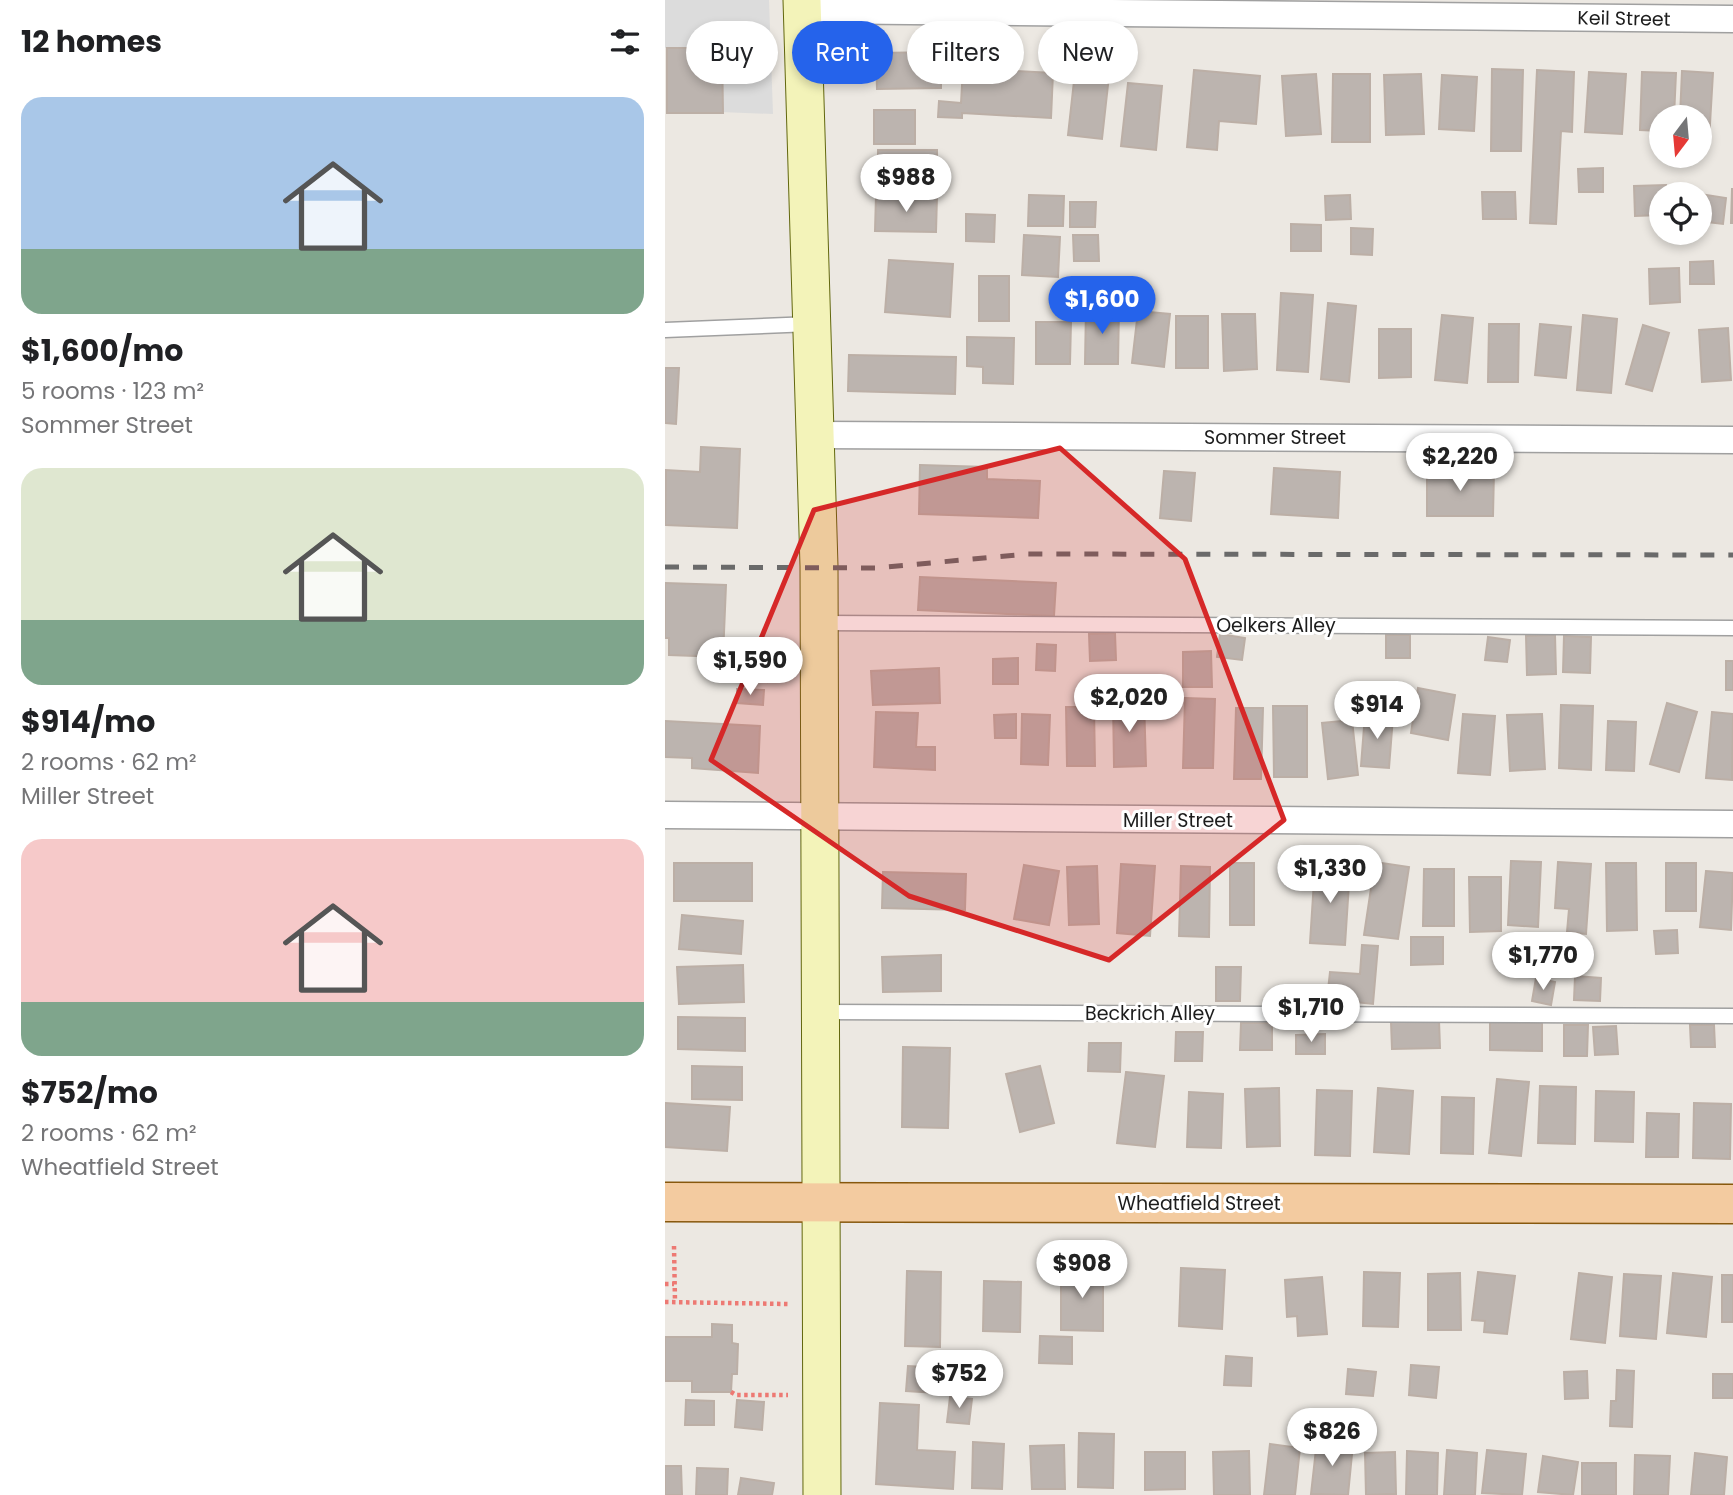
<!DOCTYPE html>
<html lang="en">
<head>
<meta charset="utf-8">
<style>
  body { margin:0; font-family:Poppins,sans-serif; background:#f2f2f2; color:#202124; height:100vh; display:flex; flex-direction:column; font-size:26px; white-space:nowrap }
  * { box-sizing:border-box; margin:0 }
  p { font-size:23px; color:#757577 }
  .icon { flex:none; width:38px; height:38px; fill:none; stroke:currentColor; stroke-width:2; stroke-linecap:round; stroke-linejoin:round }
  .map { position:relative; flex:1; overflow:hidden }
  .sheet { display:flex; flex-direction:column; background:#fff; width:665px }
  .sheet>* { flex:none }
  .banner { position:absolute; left:21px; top:21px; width:665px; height:63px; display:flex; gap:14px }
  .needle { width:46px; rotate:196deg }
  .fabs { position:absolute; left:984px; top:105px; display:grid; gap:14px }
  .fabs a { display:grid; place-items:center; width:63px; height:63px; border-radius:50%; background:#fff; box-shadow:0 4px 10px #0003; font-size:35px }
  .price { position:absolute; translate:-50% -60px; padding:0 16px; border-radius:24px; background:#fff; color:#222; font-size:23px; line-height:46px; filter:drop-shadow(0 2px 4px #0008) }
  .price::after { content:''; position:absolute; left:50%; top:42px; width:21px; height:16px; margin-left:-10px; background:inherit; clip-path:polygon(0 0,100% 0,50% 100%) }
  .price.on { background:#2563eb; color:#fff }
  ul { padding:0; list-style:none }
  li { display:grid; align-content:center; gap:14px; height:371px; padding:0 21px }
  li span { display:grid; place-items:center; height:217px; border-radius:21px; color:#555 }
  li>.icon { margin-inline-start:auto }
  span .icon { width:126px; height:126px; fill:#fffc; stroke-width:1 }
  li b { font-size:30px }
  h2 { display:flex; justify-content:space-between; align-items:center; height:84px; padding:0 21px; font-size:30px }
  .tag { padding:0 24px; border-radius:32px; background:#fff; box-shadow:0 4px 10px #0003; font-size:24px; line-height:63px }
  .tag.on { background:#2563eb; color:#fff }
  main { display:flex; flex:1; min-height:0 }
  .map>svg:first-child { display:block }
</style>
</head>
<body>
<main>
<section class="sheet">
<h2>12 homes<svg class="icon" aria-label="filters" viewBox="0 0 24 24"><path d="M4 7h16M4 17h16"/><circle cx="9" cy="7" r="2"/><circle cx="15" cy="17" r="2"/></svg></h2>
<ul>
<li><span style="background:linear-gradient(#a9c7e8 70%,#7fa58c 0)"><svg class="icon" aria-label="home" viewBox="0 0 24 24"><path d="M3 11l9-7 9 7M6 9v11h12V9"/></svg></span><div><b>$1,600/mo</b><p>5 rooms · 123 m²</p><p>Sommer Street</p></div></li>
<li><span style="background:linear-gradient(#dfe7d0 70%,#7fa58c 0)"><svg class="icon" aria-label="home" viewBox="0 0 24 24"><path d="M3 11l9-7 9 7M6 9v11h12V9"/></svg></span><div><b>$914/mo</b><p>2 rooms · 62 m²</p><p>Miller Street</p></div></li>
<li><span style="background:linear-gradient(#f6c9c9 75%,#7fa58c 0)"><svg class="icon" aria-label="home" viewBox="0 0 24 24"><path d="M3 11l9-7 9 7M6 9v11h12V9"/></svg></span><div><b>$752/mo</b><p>2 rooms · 62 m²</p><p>Wheatfield Street</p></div></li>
</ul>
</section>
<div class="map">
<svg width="1068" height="1495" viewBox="0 0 1068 1495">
  <rect width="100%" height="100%" fill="#ece8e2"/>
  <path fill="#dcdcdc" d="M0 0H104L108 114 55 112 57 48H0Z"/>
  <g fill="#bcb4af" stroke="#bcafa6" stroke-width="2">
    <path d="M2 48H57L58 113H2Z"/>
    <path d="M276 52V88L212 89 211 53Z"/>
    <path d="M298 68 388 73 386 118 297 113V118L273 117 274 101 296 103Z"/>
    <path d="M827 69 858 70 856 151H826Z"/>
    <path d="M529 70 595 76 591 124 554 121 552 150 522 147Z"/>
    <path d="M872 70 909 72 907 132 896 131 891 224 865 223Z"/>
    <path d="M1017 71 1048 73 1044 141 1034 140V117H1015Z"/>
    <path d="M410 72 444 76 437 139 403 135Z"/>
    <path d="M924 72 961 74 957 134 920 132Z"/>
    <path d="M977 72 1011 73 1009 117H996V131L975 130Z"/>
    <path d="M651 74 656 134 621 136 617 76Z"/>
    <path d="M668 74H705V142H667Z"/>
    <path d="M756 74 759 134 721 135 719 75Z"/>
    <path d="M777 75 812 77 809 131 774 129Z"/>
    <path d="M463 83 497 86 491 150 456 146Z"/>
    <rect x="209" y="110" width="41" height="34"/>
    <rect x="213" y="150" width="59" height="34"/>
    <path d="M938 168V192H914L913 169Z"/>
    <path d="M1001 185V194H996V215L970 216 969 186Z"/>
    <path d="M1067 189H1068V223H1066Z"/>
    <path d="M817 192H850L851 219H818Z"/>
    <path d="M1035 194 1061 198 1058 224 1034 221Z"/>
    <path d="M211 195 272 196 271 232 210 231Z"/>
    <path d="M364 195 399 196 398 226H363Z"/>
    <path d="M685 195 686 219 661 220 660 196Z"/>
    <path d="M405 202H431L430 227H405Z"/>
    <path d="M301 214 330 215 329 242 301 241Z"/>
    <path d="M626 224 656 225V251H626Z"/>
    <path d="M686 228 708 229 707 255 686 254Z"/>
    <path d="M359 235 395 237 393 277 357 275Z"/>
    <path d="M408 235H433L434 261H409Z"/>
    <path d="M224 260 288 264 285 317 220 312Z"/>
    <path d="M1048 261 1049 284H1025V262Z"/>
    <path d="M1014 268 1015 302 985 304 984 269Z"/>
    <rect x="314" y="276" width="30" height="45"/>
    <path d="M616 293 648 295 643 372 612 370Z"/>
    <path d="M663 303 691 306 684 382 656 379Z"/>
    <path d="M421 307 454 308 453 364H420Z"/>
    <path d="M473 311 505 314 499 367 467 363Z"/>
    <path d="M557 314H590L592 369 559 371Z"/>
    <path d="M777 315 808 318 802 383 770 380Z"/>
    <path d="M918 315 952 319 946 393 912 390Z"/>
    <rect x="511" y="316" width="32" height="52"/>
    <path d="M371 322H406L405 364H371Z"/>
    <path d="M824 324H854L853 382H823Z"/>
    <path d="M875 324 906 327 901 378 870 375Z"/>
    <path d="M978 325 1004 333 987 391 961 384Z"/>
    <path d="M1063 328 1066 380 1037 382 1034 330Z"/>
    <path d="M714 329H746V377L714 378Z"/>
    <path d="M302 337 349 338 348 384 318 383V367L302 366Z"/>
    <path d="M184 355 291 357 290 394 183 391Z"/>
    <path d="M0 368H14L11 424 0 423Z"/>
    <path d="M36 447 75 449 72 528 0 525 1 470 35 472Z"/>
    <path d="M255 465 322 467V479L375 481 373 518 254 514Z"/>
    <path d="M609 468 675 472 673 518 606 514Z"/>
    <path d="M499 471 530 473 526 521 495 518Z"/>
    <path d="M762 471H829L828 516H762Z"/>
    <path d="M255 577 391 583 389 616 253 610Z"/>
    <path d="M0 583 61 585 58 657 4 655V638H0Z"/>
    <path d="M450 633 451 660 425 661 424 634Z"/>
    <path d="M555 634 580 638 577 660 552 657Z"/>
    <rect x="721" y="635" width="24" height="23"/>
    <path d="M890 635 891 674 862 675 861 636Z"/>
    <path d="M899 636 926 637 925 673 898 672Z"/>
    <path d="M823 637 845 640 842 662 820 660Z"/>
    <path d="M72 640 111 652 102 682 63 671Z"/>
    <path d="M372 644 391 645 390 671 371 670Z"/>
    <path d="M546 651 547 687H518V652Z"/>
    <path d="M353 658V684H328V659Z"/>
    <rect x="1061" y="661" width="7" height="29"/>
    <path d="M274 668 275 703 208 705 206 671Z"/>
    <path d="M753 688 790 695 783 740 746 733Z"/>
    <path d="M72 689 99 690 98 705 72 703Z"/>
    <path d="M520 698 550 699 548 768H518Z"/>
    <path d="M479 700 481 766 449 767 448 701Z"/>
    <path d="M1002 703 1032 712 1014 772 985 764Z"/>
    <path d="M896 705 928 706 926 770 894 768Z"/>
    <path d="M608 706H642V777H609Z"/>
    <path d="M401 707H429L430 766H402Z"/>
    <path d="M571 708H598L596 779H569Z"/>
    <path d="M211 712 253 713 251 747H270V770L209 767Z"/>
    <path d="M1047 712 1068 714 1067 780 1041 778Z"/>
    <path d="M351 714V738H330L329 715Z"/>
    <path d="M357 714 385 715 383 765 356 764Z"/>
    <path d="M700 714 728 717 724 768 696 766Z"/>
    <path d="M798 714 830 716 825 775 793 773Z"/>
    <path d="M877 714 880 769 845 771 842 715Z"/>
    <path d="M687 720 693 775 663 779 657 723Z"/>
    <path d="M0 721 95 726 93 773 27 768V758L0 757Z"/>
    <path d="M943 721 971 722 969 771 941 770Z"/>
    <path d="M846 861 876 862 873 927 843 925Z"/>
    <path d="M710 862 744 867 733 939 699 935Z"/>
    <path d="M893 862 926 864 921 934 902 932 904 909 890 908Z"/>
    <rect x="9" y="863" width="78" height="38"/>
    <rect x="565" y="863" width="24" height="62"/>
    <path d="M941 863H971L972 930 942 931Z"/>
    <rect x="1001" y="863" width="30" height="48"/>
    <path d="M456 864 490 866 485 936 452 933Z"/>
    <path d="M359 865 394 871 384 925 349 919Z"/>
    <path d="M650 865 685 868 680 945 645 943Z"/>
    <path d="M432 866 434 924 404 925 402 867Z"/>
    <path d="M516 866 545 867 544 937 514 936Z"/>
    <path d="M759 869H789V926H758Z"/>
    <path d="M1041 871 1068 873 1066 930 1035 927Z"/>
    <path d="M218 872 301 874 300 910 217 908Z"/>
    <path d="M804 877H836V931L805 932Z"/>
    <path d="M17 915 78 921 76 954 14 949Z"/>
    <path d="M1012 930 1013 953 991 954 989 931Z"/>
    <path d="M746 937H778V964L746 965Z"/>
    <path d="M697 945 713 946 708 1004 662 999 665 972 695 974Z"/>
    <path d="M276 955V991L218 992 217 957Z"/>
    <path d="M78 965 79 1002 14 1004 12 967Z"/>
    <path d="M551 967H576L575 1001H551Z"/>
    <path d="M910 976 936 978 935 1001 909 1000Z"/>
    <path d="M871 978 890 982 886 1005 867 1001Z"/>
    <path d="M13 1017 80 1018V1051L13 1049Z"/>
    <path d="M774 1021 775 1048 727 1049 726 1022Z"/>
    <path d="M825 1022 877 1023V1051L825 1050Z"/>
    <path d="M576 1023H607V1050H575Z"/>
    <path d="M899 1025H923L922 1056H899Z"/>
    <path d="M1025 1025H1049L1050 1047H1026Z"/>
    <path d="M951 1026 953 1054 930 1055 928 1027Z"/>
    <path d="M511 1032H538L537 1061H510Z"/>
    <path d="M660 1034V1054H631V1035Z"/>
    <path d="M424 1043H456L455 1072 423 1071Z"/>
    <path d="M238 1047 285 1048 283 1128 237 1127Z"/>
    <path d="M27 1066 77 1067V1100L27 1099Z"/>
    <path d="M375 1066 389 1123 355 1132 341 1074Z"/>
    <path d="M461 1072 499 1076 490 1147 452 1143Z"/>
    <path d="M832 1079 864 1082 856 1156 824 1153Z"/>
    <path d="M875 1086 911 1087 910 1144 873 1143Z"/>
    <path d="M614 1088 615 1146 582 1147 580 1089Z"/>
    <path d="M713 1088 748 1091 744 1154 709 1152Z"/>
    <path d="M652 1090 687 1091 685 1156 650 1155Z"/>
    <path d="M931 1091 969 1092 968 1142 930 1141Z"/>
    <path d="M524 1092 558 1094 556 1148 522 1147Z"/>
    <path d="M777 1097 809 1098 808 1154 776 1153Z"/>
    <path d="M0 1103 65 1107 62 1151 0 1147Z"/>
    <path d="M1029 1103 1066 1104 1065 1159 1028 1158Z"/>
    <path d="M982 1113 1014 1114 1013 1157H981Z"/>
    <path d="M516 1268 560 1270 557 1329 514 1326Z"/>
    <path d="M396 1270H438V1331L396 1330Z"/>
    <path d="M242 1271 276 1272 275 1347 240 1346Z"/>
    <path d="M699 1272 735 1273 733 1327 698 1326Z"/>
    <path d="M813 1272 850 1276 842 1334 819 1332 820 1321 807 1320Z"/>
    <path d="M795 1273 796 1330H763V1274Z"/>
    <path d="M914 1273 947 1277 940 1343 906 1339Z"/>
    <path d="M1008 1273 1047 1277 1041 1337 1002 1333Z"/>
    <path d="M959 1274 996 1276 991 1339 955 1336Z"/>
    <rect x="1057" y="1275" width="11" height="47"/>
    <path d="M657 1277 662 1334 633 1336 632 1316 622 1317 620 1280Z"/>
    <path d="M319 1281 356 1282 355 1332 318 1331Z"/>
    <path d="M47 1324 67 1325V1343L73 1344 72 1374H67L66 1392H27V1381H0V1337H47Z"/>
    <path d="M375 1336 407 1337V1364L374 1363Z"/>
    <path d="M561 1356 587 1358 586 1386 559 1385Z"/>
    <path d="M746 1365 774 1367 771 1398 744 1395Z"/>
    <path d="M243 1366 274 1368 272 1393 241 1391Z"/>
    <path d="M683 1369 711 1372 708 1396 681 1394Z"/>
    <path d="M952 1370 969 1371 967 1427 945 1426 946 1401H951Z"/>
    <path d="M922 1371 923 1398 900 1399 899 1372Z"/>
    <rect x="1048" y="1374" width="20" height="24"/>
    <path d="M285 1397 307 1399 304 1424 282 1422Z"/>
    <path d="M21 1400 49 1401V1425H20Z"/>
    <path d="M72 1400 99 1402 97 1430 70 1427Z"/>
    <path d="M215 1403 254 1405 252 1450 290 1452 288 1489 211 1484Z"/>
    <path d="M414 1433 449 1434 448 1488 413 1487Z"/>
    <path d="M652 1440 688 1444 683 1495 646 1494Z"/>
    <path d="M308 1442 339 1444 337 1489 307 1488Z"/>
    <path d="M605 1444 635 1448 630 1495H599Z"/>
    <path d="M399 1445 400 1489H367L365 1446Z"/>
    <path d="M782 1450 812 1453 810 1495H779Z"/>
    <path d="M822 1450 861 1454 857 1495 817 1493Z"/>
    <path d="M584 1451 585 1495H549L548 1452Z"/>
    <path d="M742 1451 773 1453 772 1495H741Z"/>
    <path d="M480 1452H520V1489L480 1490Z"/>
    <path d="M730 1452 731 1494 701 1495 700 1453Z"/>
    <path d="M1030 1453 1062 1457 1059 1495H1026Z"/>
    <path d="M970 1455 1005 1456 1003 1495H969Z"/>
    <path d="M878 1456 913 1462 908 1495 873 1492Z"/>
    <rect x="917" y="1463" width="34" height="32"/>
    <path d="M0 1466H16L17 1495H0Z"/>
    <path d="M32 1468 63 1469 62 1495H31Z"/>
    <path d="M76 1478 109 1483 107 1495H73Z"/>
  </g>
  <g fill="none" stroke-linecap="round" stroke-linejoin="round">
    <g stroke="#a0a0a0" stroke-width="17">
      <g id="lane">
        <path d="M0 330 146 324"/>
        <path d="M156 623 1068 628"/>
        <path d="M156 1012 1068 1016"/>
      </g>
    </g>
    <g stroke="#a0a0a0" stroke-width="29">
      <g id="street">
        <path d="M137 10 1068 19"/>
        <path d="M152 435 1068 440"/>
        <path d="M0 815 1068 824"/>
      </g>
    </g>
    <g stroke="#62670e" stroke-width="39">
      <path id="secondary" d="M137 0 154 566 157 1495"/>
    </g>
    <g stroke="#87580d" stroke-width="41">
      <path id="primary" d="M0 1202 1068 1204"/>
    </g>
    <g stroke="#ed7973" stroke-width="4.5" stroke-dasharray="3.5 3.5" stroke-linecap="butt">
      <path d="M9 1246 10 1302"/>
      <path d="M0 1284H9"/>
      <path d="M0 1302 123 1304"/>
      <path d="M66 1392 71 1395H123"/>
    </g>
    <use href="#lane" stroke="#fff" stroke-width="14"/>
    <use href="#street" stroke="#fff" stroke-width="26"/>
    <use href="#secondary" stroke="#f3f3b9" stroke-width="37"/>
    <use href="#primary" stroke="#f3cba0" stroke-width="38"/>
    <path stroke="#6a6a6a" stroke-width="5" stroke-dasharray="14 14" stroke-linecap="butt" d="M0 567 211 568 362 554 1068 555"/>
  </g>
  <path fill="#d62828" fill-opacity="0.2" stroke="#d62828" stroke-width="5" stroke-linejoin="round" d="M395 448 520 559 619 820 444 960 244 896 46 760 149 510Z"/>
  <g text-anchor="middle" stroke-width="6" stroke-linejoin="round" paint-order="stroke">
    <g font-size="19" fill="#1c1c1c" stroke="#fff">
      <text transform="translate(959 18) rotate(1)" y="7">Keil Street</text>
      <text x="610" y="444">Sommer Street</text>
      <text x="611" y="632">Oelkers Alley</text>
      <text x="513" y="827">Miller Street</text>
      <text x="485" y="1020">Beckrich Alley</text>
      <text x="534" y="1210">Wheatfield Street</text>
    </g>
  </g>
</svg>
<div class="fabs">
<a><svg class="needle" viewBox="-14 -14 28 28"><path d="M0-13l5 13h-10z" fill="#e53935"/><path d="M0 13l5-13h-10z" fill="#757577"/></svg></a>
<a><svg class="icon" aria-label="locate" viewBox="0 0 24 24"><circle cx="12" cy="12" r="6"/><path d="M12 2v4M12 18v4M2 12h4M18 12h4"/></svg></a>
</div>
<b class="price" style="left:241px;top:214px">$988</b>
<b class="price on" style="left:437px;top:336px">$1,600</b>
<b class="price" style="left:795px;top:493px">$2,220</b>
<b class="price" style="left:85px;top:697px">$1,590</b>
<b class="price" style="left:464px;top:734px">$2,020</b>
<b class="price" style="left:712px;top:741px">$914</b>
<b class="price" style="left:665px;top:905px">$1,330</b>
<b class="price" style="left:878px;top:992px">$1,770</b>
<b class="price" style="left:646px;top:1044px">$1,710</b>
<b class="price" style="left:417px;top:1300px">$908</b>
<b class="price" style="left:294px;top:1410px">$752</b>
<b class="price" style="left:667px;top:1468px">$826</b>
<div class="banner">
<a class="tag">Buy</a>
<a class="tag on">Rent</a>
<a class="tag">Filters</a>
<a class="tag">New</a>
</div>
</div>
</main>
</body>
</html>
